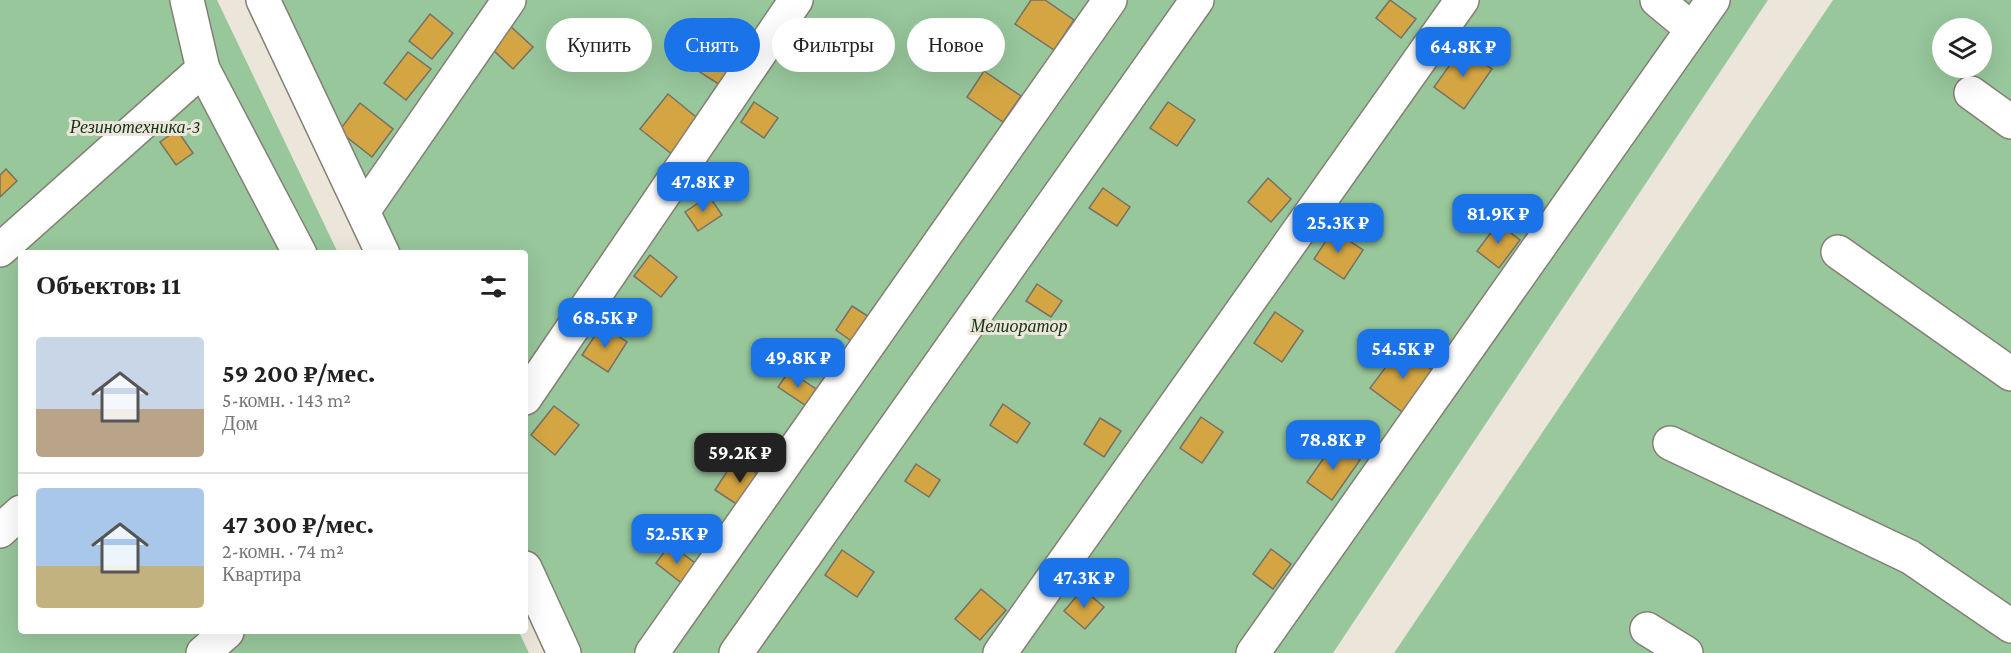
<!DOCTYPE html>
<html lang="ru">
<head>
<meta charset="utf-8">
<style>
  body { margin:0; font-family:"Crimson Pro",serif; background:#f6f6f6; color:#222; height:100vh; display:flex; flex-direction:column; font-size:22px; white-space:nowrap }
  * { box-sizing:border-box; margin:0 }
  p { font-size:20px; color:#767676 }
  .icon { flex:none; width:33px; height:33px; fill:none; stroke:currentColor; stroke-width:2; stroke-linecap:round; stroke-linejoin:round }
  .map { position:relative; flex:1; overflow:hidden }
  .drawer { position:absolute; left:18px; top:250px; width:510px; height:384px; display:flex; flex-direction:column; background:#fff; border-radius:6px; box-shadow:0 6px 24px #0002 }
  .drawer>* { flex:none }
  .banner { position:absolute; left:546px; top:18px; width:570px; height:54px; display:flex; gap:12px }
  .fabs { position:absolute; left:1932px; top:18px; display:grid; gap:12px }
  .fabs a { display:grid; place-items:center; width:60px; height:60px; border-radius:50%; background:#fff; box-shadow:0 6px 24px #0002; font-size:30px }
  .price { position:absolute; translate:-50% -51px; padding:0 14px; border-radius:12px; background:#1a73e8; color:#fff; font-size:20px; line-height:39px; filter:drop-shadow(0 2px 3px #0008) }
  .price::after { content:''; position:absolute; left:50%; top:36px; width:18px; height:14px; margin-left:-9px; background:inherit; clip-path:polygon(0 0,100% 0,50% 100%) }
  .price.active { background:#222; color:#fff }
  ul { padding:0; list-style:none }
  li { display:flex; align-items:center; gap:18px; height:150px; padding:0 18px }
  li+li { border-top:2px solid #e0e0e0 }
  li span { display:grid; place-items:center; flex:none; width:168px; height:120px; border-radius:6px; color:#555 }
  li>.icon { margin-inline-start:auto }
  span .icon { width:72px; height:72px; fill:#fffc; stroke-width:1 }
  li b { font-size:26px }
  h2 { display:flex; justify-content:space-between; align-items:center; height:72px; padding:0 18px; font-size:26px }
  .pill { padding:0 21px; border-radius:27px; background:#fff; box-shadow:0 6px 24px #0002; font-size:21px; line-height:54px }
  .pill.active { background:#1a73e8; color:#fff }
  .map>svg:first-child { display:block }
</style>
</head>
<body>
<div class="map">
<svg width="2011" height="653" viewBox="0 0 2011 653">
  <rect width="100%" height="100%" fill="#ece6da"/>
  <g fill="#98c79c" fill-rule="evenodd">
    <path d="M0 0H217L338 253 21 254V632H519L529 653H0Z"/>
    <path d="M269 0H1768L1333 653H573L525 550V254L387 253Z"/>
    <path d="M1833 0H2011V653H1394ZM1942 28H1982V68H1942Z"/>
  </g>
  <g fill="#d4a643" stroke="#767066" stroke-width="1.5">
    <path d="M1031 0H1045L1074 20 1054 50 1015 24Z"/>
    <path d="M1390 0 1416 19 1401 38 1376 18Z"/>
    <path d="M430 14 453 33 432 59 409 41Z"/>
    <path d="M507 23 533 47 513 69 488 45Z"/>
    <path d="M718 33 751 55 728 90 695 69Z"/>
    <path d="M1462 48 1492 69 1464 109 1434 87Z"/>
    <path d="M408 52 431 69 406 100 384 83Z"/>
    <path d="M984 71 1021 96 1003 122 967 97Z"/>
    <path d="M668 94 701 121 673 155 640 129Z"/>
    <path d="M754 102 778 118 764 138 741 122Z"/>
    <path d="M1168 102 1195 120 1177 146 1150 128Z"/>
    <path d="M360 103 393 129 372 157 339 131Z"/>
    <path d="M177 130 193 153 176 165 160 142Z"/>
    <path d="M6 169 17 181 0 197V175Z"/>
    <path d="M1268 178 1291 199 1271 222 1248 202Z"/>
    <path d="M1103 188 1130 207 1117 226 1089 208Z"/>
    <path d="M709 196 722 215 698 231 685 212Z"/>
    <path d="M1498 223 1520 240 1499 268 1477 251Z"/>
    <path d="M1333 230 1363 250 1344 279 1314 259Z"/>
    <path d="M650 255 677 277 661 297 634 276Z"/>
    <path d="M1037 284 1062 301 1051 317 1026 301Z"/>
    <path d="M852 306 877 322 860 347 836 330Z"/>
    <path d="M1275 312 1303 331 1282 362 1254 343Z"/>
    <path d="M602 325 627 342 608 372 582 355Z"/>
    <path d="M1401 347 1436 373 1405 414 1370 388Z"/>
    <path d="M789 371 819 391 808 407 778 387Z"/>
    <path d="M1003 404 1030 423 1017 443 990 425Z"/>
    <path d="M554 406 579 425 555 455 531 435Z"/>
    <path d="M1201 417 1223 432 1202 463 1180 448Z"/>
    <path d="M1100 418 1121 431 1104 457 1084 444Z"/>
    <path d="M1335 442 1360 460 1332 500 1307 482Z"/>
    <path d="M735 459 764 478 744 509 715 490Z"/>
    <path d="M916 464 940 480 929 497 905 481Z"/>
    <path d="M670 544 699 566 684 585 656 563Z"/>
    <path d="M1271 549 1291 564 1273 589 1253 574Z"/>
    <path d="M842 550 874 572 857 597 825 575Z"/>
    <path d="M981 589 1006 610 980 640 955 619Z"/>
    <path d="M1083 589 1104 607 1085 629 1064 611Z"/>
  </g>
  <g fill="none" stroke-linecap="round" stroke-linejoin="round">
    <g stroke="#847f74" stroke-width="36">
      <g id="minor">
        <path d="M187 0 203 69 300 254"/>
        <path d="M263 0 383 254"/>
        <path d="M1657 0 1692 29"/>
        <path d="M1971 93 2011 122"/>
        <path d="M364 210 509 0"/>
        <path d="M0 250 203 69"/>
        <path d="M1838 252 2011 374"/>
        <path d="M525 398 796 0"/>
        <path d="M1670 443 1910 557 2011 626"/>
        <path d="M0 531 21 512"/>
        <path d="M525 568 564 653"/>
        <path d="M1647 629 1686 653"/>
        <path d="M203 653 227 632"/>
        <path d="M652 653 1110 0"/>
        <path d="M736 653 1197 0"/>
        <path d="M1000 653 1462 0"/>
        <path d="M1253 653 1713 0"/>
      </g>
    </g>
    <use href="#minor" stroke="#fff" stroke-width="33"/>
  </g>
  <g text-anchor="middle" stroke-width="6" stroke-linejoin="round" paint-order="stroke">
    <g font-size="18" font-style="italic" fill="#123317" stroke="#ece6da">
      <text x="135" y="133">Резинотехника-3</text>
      <text x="1019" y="332">Мелиоратор</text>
    </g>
  </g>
</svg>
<div class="fabs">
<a><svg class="icon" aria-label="layers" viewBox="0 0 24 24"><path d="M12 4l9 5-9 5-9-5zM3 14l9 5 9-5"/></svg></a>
</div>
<b class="price" style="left:1463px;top:78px">64.8K ₽</b>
<b class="price" style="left:703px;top:213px">47.8K ₽</b>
<b class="price" style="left:1498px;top:245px">81.9K ₽</b>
<b class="price" style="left:1338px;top:254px">25.3K ₽</b>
<b class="price" style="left:605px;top:349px">68.5K ₽</b>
<b class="price" style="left:1403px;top:380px">54.5K ₽</b>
<b class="price" style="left:798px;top:389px">49.8K ₽</b>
<b class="price" style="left:1333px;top:471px">78.8K ₽</b>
<b class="price active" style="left:740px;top:484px">59.2K ₽</b>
<b class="price" style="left:677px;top:565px">52.5K ₽</b>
<b class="price" style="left:1084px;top:609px">47.3K ₽</b>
<div class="banner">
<a class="pill">Купить</a>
<a class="pill active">Снять</a>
<a class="pill">Фильтры</a>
<a class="pill">Новое</a>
</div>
<section class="drawer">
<h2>Объектов: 11<svg class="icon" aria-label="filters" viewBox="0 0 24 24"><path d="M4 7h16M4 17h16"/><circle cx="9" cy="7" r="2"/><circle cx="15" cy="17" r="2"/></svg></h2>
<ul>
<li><span style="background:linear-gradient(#c9d6e8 60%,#b9a48a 0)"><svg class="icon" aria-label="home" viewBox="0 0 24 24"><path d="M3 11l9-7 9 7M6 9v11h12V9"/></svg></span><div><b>59 200 ₽/мес.</b><p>5-комн. · 143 m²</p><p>Дом</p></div></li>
<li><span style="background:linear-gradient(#a9c7e8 65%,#c2b280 0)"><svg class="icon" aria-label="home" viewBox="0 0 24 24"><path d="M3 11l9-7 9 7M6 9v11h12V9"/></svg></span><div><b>47 300 ₽/мес.</b><p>2-комн. · 74 m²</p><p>Квартира</p></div></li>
</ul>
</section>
</div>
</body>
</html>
